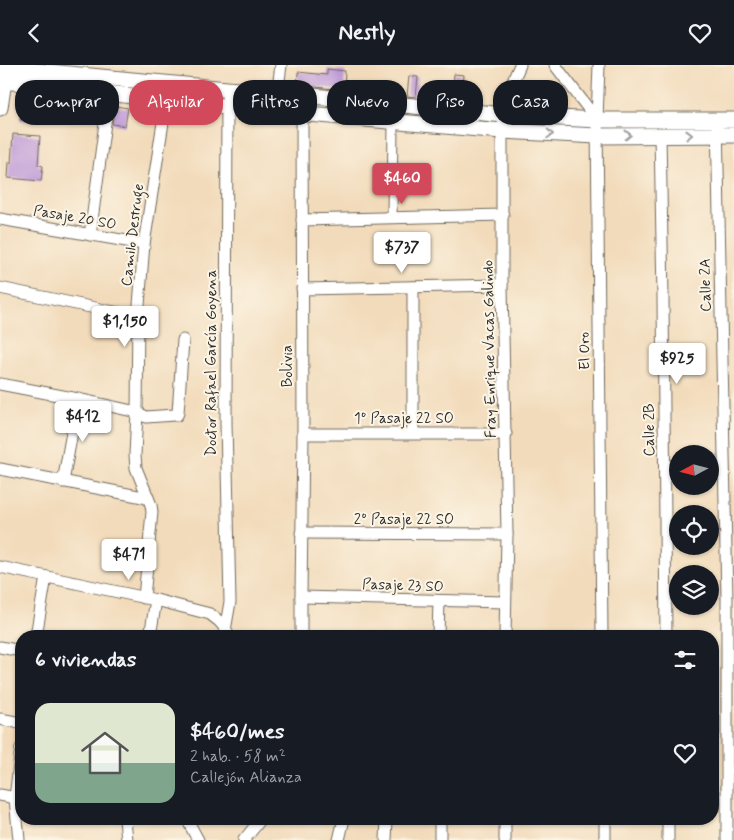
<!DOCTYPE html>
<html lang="es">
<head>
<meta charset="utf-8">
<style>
  body { margin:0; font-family:Mynerve,sans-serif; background:#242831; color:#f1f3f6; height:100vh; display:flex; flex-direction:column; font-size:19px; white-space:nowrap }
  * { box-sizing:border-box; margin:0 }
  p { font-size:16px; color:#9ea1a6 }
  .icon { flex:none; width:28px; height:28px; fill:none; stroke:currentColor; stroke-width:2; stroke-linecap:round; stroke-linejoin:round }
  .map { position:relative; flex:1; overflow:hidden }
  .panel { position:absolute; left:15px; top:565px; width:704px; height:195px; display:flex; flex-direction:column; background:#171b24; border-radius:20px; box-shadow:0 1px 4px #0004 }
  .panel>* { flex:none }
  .guide { position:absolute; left:15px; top:15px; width:705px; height:45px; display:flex; gap:10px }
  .needle { width:32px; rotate:263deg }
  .tools { position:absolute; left:669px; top:380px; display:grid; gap:10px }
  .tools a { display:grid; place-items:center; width:50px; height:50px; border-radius:50%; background:#171b24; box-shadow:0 1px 4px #0004; font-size:25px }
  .price { position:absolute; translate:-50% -42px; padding:0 11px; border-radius:5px; background:#fff; color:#222; font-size:16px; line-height:32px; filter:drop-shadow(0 1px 2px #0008) }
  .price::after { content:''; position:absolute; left:50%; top:30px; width:15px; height:11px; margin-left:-8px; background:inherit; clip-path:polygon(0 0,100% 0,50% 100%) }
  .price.on { background:#d1495b; color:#fff }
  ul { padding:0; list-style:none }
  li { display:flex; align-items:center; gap:15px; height:125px; padding:0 20px }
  li span { display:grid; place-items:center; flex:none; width:140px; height:100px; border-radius:15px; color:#555 }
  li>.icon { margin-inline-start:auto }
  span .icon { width:60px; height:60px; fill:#fffc; stroke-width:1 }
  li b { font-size:21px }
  h2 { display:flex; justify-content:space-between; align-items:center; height:60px; padding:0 20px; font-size:21px }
  .chip { padding:0 18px; border-radius:20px; background:#171b24; box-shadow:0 1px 4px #0004; font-size:18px; line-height:45px }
  .chip.on { background:#d1495b; color:#fff }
  header { display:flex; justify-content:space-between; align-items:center; height:65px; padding:0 20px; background:#171b24; font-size:22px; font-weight:700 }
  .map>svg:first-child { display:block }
</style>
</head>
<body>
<header><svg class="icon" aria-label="back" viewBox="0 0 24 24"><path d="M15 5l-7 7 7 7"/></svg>Nestly<svg class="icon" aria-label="heart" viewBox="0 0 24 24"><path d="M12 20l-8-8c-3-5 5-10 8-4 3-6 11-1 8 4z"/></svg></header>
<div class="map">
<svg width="734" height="775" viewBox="0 0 734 775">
  <rect width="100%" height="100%" fill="#fcf5e5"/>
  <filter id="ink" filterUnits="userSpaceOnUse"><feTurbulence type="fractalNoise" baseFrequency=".02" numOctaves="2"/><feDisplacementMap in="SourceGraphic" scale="10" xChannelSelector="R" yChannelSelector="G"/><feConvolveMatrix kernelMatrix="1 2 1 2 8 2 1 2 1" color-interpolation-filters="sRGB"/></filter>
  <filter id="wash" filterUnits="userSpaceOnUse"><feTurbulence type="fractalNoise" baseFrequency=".0096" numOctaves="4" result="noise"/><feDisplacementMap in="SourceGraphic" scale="20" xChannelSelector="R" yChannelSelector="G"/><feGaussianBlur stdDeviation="1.12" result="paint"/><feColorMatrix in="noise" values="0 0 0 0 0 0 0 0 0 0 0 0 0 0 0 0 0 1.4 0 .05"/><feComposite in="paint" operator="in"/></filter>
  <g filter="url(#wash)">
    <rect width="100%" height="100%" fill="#f2dbbb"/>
    <g id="blocks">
      <g fill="#ba93d6">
        <path d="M327 4 345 6 344 25 297 20 298 7 327 10Z"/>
        <path d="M454 9 464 10 462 36 452 35Z"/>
        <path d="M409 11 418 12 416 32 407 31Z"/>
        <path d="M521 17 533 20 527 42 515 41Z"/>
        <path d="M19 27 35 29 33 41 36 42 34 57 20 55 22 39H17Z"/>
        <path d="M72 33 84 35 82 50 70 48Z"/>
        <path d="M115 41 128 43 125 61 112 59Z"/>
        <path d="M13 69 40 71 38 100 43 101 41 116 8 113 9 97 11 98Z"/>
      </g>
    </g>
  </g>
  <g filter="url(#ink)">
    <use href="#blocks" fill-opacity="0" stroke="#71695d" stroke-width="1"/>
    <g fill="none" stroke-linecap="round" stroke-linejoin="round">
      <g stroke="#71695d" stroke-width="11">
        <path id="pedestrian" d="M392 153 393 57"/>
      </g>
      <g stroke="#71695d" stroke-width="13">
        <g id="minor">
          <path d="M555 0 597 55"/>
          <path d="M599 0 597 55 602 571"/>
          <path d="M275 46 281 0"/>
          <path d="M717 55 727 534V775"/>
          <path d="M660 69 663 232 666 571"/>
          <path d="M0 154 144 179"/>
          <path d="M302 155 503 150"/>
          <path d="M90 170 109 28"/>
          <path d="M0 223 138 252"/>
          <path d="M302 224 502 220"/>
          <path d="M0 319 78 334 137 347 146 352 175 350H177L178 348 183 275"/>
          <path d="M413 368V222"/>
          <path d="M303 369H506"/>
          <path d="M0 404 148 433"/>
          <path d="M63 417 78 334"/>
          <path d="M301 468 507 469"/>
          <path d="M0 502 156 535 210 549 219 556 225 563 227 567"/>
          <path d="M301 532 505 537"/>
          <path d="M144 533 152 447 151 440 136 403 135 390 137 347 138 252 144 179 169 19"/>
          <path d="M36 571 46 512"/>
          <path d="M150 571 156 535"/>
          <path d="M224 571 230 537 226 358 227 24"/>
          <path d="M301 571V532L303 369 302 48 303 30"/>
          <path d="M438 571 439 536"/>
          <path d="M505 571 507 469 502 220V66L508 27 520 0"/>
          <path d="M0 582 21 586"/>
          <path d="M0 654 21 658"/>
          <path d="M0 730 21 734"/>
          <path d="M125 754 127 775"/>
          <path d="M190 754V760L198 775"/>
          <path d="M440 754V775"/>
          <path d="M605 754V775"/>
          <path d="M668 754V775"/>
          <path d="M19 775 15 733 21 683"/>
          <path d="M244 775 261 754"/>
          <path d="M339 775 344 754"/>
          <path d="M386 775 387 754"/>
          <path d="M505 775V754"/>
        </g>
      </g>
      <g stroke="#71695d" stroke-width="17">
        <g id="tertiary">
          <path d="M6 3 227 24 303 30 504 50 597 55H734"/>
          <path d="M0 43 4 16 227 42 502 66 597 71 734 70"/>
        </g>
      </g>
      <g stroke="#71695d" stroke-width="21">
        <path id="primary" d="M0 15 4 16 6 0"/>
      </g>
      <use href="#pedestrian" stroke="#fff" stroke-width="9"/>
      <use href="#minor" stroke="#fff" stroke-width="11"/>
      <use href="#tertiary" stroke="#fff" stroke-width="15"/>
      <use href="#primary" stroke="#fff" stroke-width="19"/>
    </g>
    <defs><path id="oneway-chevron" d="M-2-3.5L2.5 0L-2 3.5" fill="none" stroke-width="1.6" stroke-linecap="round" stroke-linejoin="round" transform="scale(1.25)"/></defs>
    <g stroke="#a0a0a0">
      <use href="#oneway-chevron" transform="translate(550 69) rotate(3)"/>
      <use href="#oneway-chevron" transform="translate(628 70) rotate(-1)"/>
      <use href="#oneway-chevron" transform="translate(689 70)"/>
    </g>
  </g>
  <g text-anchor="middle" stroke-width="4" stroke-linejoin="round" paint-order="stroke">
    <g font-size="15" fill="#2b2b2b" stroke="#fcf5e5">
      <text transform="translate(75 152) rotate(10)" y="5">Pasaje 20 SO</text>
      <text transform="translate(132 170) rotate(-83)" y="5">Camilo Destruge</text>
      <text transform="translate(705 220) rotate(-91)" y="5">Calle 2A</text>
      <text transform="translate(489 284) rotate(-91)" y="5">Fray Enrique Vacas Galindo</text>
      <text transform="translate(584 286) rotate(-91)" y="5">El Oro</text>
      <text transform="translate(211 298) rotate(-90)" y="5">Doctor Rafael García Goyena</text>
      <text transform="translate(287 301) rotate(-90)" y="5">Bolivia</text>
      <text x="404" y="358">1º Pasaje 22 SO</text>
      <text transform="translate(649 365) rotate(-90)" y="5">Calle 2B</text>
      <text x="404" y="459">2º Pasaje 22 SO</text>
      <text transform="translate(403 520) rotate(2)" y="5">Pasaje 23 SO</text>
    </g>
  </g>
</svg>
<div class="tools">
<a><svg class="needle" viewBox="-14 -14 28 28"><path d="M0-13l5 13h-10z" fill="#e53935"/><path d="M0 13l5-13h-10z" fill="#9ea1a6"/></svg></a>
<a><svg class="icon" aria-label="locate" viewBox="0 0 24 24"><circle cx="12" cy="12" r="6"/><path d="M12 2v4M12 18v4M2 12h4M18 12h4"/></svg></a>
<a><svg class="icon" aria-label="layers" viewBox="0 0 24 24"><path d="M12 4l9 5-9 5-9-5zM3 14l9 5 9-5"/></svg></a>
</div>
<b class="price on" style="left:402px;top:140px">$460</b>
<b class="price" style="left:402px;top:209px">$737</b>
<b class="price" style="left:125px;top:283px">$1,150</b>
<b class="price" style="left:677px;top:320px">$925</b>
<b class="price" style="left:83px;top:378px">$412</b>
<b class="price" style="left:129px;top:516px">$471</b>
<div class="guide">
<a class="chip">Comprar</a>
<a class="chip on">Alquilar</a>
<a class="chip">Filtros</a>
<a class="chip">Nuevo</a>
<a class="chip">Piso</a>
<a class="chip">Casa</a>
</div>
<section class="panel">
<h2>6 viviendas<svg class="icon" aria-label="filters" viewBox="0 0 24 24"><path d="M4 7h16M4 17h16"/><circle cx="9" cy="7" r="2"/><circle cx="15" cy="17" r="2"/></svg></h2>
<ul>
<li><span style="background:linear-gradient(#dfe7d0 60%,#7fa58c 0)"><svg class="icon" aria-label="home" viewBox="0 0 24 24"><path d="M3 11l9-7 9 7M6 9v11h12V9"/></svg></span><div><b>$460/mes</b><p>2 hab. · 58 m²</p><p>Callejón Alianza</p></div><svg class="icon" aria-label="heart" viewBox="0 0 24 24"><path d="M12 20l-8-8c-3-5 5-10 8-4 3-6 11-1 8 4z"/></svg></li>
</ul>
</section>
</div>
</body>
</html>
